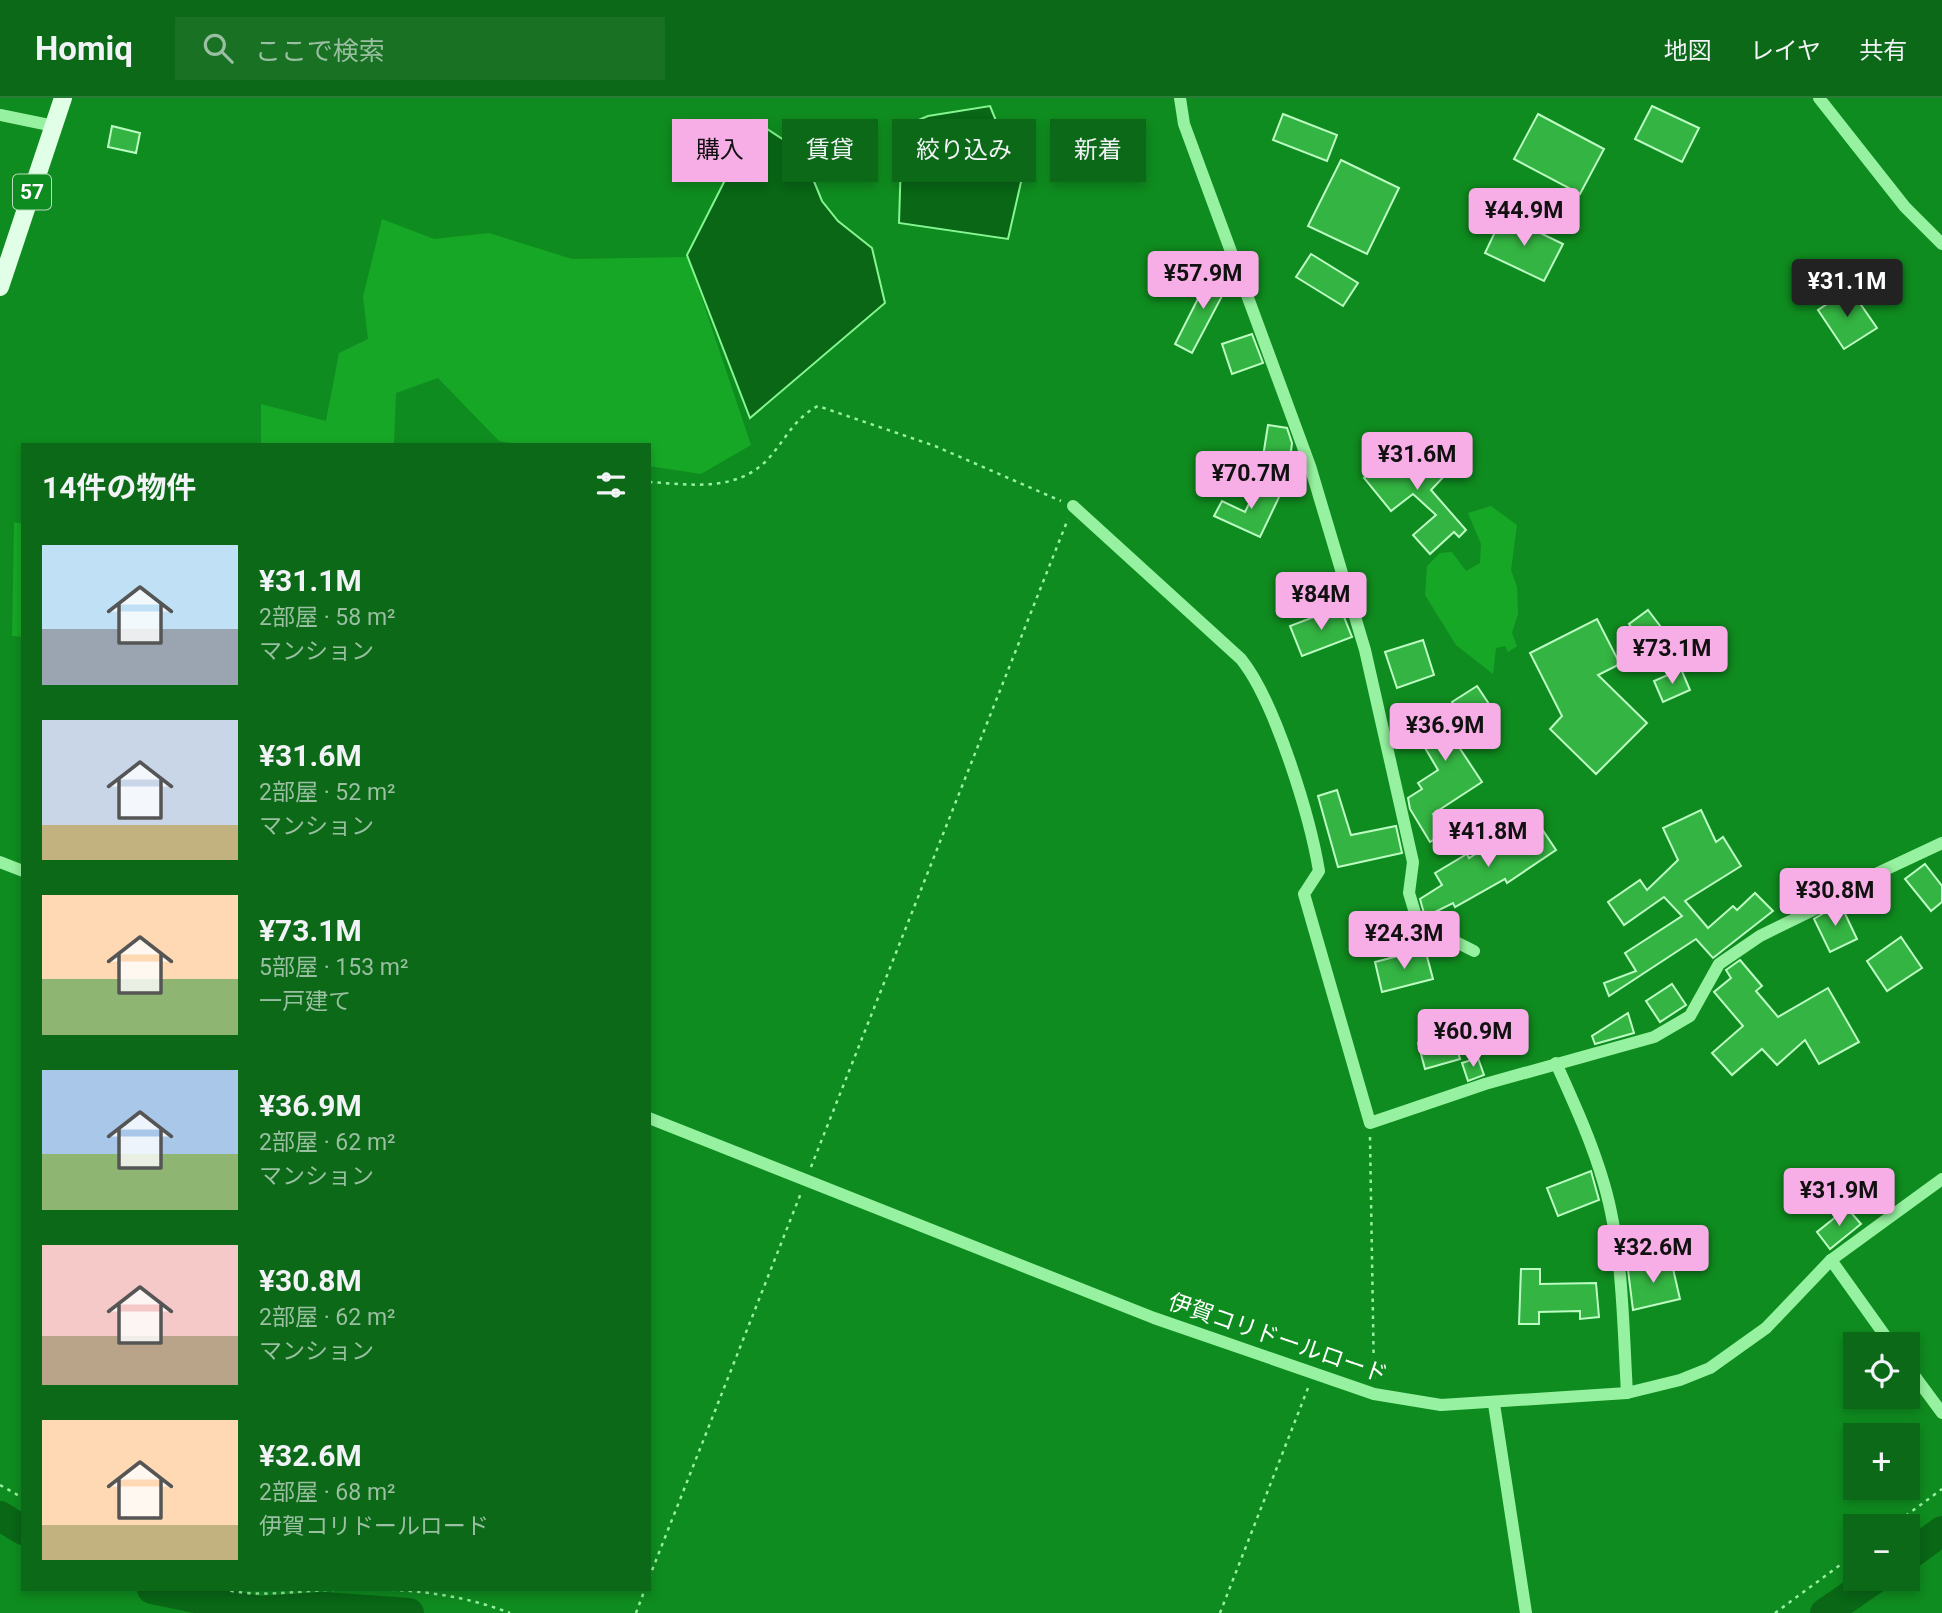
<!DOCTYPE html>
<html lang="ja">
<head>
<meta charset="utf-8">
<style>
  body { margin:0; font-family:Roboto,"Noto Sans JP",sans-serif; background:#197124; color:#f1f3f6; height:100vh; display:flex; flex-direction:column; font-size:26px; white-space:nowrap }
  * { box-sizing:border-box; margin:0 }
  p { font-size:23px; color:#9abfa1 }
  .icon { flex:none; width:38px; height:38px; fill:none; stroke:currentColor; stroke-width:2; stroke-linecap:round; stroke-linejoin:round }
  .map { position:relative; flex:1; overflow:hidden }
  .details { position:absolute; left:21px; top:345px; width:630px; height:1148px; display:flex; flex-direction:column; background:#0b6917; border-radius:0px; box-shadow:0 4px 10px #0003 }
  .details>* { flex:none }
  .banner { position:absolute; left:672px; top:21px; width:665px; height:63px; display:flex; gap:14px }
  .tools { position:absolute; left:1843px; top:1234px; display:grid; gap:14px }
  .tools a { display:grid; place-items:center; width:77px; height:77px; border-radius:0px; background:#0b6917; box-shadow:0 4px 10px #0003; font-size:35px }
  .price { position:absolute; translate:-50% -60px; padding:0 16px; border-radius:7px; background:#f7ade5; color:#111; font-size:23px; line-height:46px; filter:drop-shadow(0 2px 4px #0008) }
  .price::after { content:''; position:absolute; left:50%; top:42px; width:21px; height:16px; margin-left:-10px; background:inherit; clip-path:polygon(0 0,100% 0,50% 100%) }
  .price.active { background:#222; color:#fff }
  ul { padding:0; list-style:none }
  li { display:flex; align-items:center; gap:21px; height:175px; padding:0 21px }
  li span { display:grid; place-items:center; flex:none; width:196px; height:140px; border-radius:0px; color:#555 }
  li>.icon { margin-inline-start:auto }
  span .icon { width:84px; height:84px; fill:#fffc; stroke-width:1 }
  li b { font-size:30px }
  h2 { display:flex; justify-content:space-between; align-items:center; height:84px; padding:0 21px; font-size:30px }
  .chip { padding:0 24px; border-radius:0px; background:#0b6917; box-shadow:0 4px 10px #0003; font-size:24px; line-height:63px }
  .chip.active { background:#f7ade5; color:#111 }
  header { display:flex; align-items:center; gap:42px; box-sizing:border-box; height:98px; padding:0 35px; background:#0b6917; border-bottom:2px solid #2b7c36 }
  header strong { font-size:33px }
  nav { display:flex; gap:38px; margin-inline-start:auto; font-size:24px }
  .search { width:490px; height:63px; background:#197124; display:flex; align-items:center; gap:18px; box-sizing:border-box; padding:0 24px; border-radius:0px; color:#9abfa1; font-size:26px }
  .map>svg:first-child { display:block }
</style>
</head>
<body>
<header>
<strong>Homiq</strong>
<div class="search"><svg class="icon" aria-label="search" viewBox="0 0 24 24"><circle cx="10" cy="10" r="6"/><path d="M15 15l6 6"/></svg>ここで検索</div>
<nav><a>地図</a><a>レイヤ</a><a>共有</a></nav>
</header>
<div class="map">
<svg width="1942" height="1515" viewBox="0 0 1942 1515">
  <rect width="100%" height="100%" fill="#0f8c1f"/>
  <g fill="#17a727">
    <path d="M382 121 434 141 489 135 572 161 688 159 751 347 701 376 649 368V346H519L499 343 438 280 396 295 394 346H261V306L326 323 339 255 368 241 363 199Z"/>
    <path d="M1491 408 1517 427 1511 472 1517 489 1518 516 1512 535 1517 548 1508 554 1505 548 1496 550 1493 576 1456 547 1425 497 1427 468 1440 455 1452 454 1466 473 1480 465 1481 446 1468 415Z"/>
    <path d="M14 424 23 426V539L12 538Z"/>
  </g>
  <g fill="#096716" stroke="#87f692" stroke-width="2">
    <path d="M990 8 1021 84 1008 141 899 125 902 29 928 18Z"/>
    <path d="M755 23 802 54 822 103 838 123 872 150 885 205 750 320 687 157Z"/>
  </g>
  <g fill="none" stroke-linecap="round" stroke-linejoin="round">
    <g stroke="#096716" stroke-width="30">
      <path d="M0 1418 23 1432"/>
      <path d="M1908 1458 1942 1433"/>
      <path d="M152 1491 259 1513 323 1509 409 1515"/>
      <path d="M1825 1515 1876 1480"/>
    </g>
  </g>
  <g fill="#34b442" stroke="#bdfdc4" stroke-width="2">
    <path d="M1652 8 1699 30 1682 64 1635 41Z"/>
    <path d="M1283 16 1337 37 1327 63 1273 42Z"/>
    <path d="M1538 16 1604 51 1580 96 1514 61Z"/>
    <path d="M112 28 140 35 136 55 108 49Z"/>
    <path d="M1341 62 1399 90 1367 156 1308 128Z"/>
    <path d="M1503 117 1563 146 1544 183 1485 155Z"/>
    <path d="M1311 156 1358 185 1343 208 1296 179Z"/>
    <path d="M1213 171 1231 181 1192 255 1175 246Z"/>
    <path d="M1850 191 1877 230 1844 251 1818 212Z"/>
    <path d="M1252 236 1263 265 1232 276 1222 246Z"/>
    <path d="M1268 327 1287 330 1292 345 1289 369 1262 365Z"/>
    <path d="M1415 341 1449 373 1431 392 1466 432 1459 439 1454 434 1430 456 1413 437 1436 417 1413 396 1391 413 1364 380 1377 369 1382 376Z"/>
    <path d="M1259 385 1281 395 1260 439 1214 418 1222 403 1245 414Z"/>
    <path d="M1340 509 1352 539 1302 558 1290 528Z"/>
    <path d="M1648 512 1667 537 1648 551 1629 526Z"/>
    <path d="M1597 521 1620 566 1598 577 1647 625 1596 676 1550 631 1562 618 1530 555Z"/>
    <path d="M1423 542 1434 577 1397 590 1385 554Z"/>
    <path d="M1681 571 1690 592 1663 604 1654 583Z"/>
    <path d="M1477 588 1489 606 1457 627 1462 634 1453 640 1482 684 1433 716 1445 735 1430 744 1410 711 1408 700 1422 691 1418 685 1438 672 1414 631 1454 607 1452 604Z"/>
    <path d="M1337 692 1351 737 1396 728 1402 755 1338 769 1318 698Z"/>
    <path d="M1701 712 1716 744 1723 739 1741 768 1685 803 1708 830 1733 808 1737 812 1755 795 1773 813 1713 860 1696 841 1609 898 1604 885 1636 873 1625 855 1682 818 1664 799 1624 827 1608 804 1640 782 1647 792 1678 762 1663 730Z"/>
    <path d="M1536 722 1556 752 1507 785 1505 781 1455 809 1453 805 1425 819 1420 801 1442 787 1435 775 1467 756 1469 760 1484 751 1486 755Z"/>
    <path d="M1925 766 1942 788V804L1931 813 1905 781Z"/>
    <path d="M1840 805 1857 841 1830 854 1814 821Z"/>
    <path d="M1901 839 1922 870 1887 893 1867 863Z"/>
    <path d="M1425 851 1433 881 1382 894 1375 864Z"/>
    <path d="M1740 862 1762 888 1756 893 1778 919 1828 890 1859 944 1819 966 1805 942 1777 967 1762 951 1732 977 1712 955 1743 928 1714 894 1731 880 1726 872Z"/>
    <path d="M1672 886 1686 907 1660 924 1646 903Z"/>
    <path d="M1628 915 1634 935 1595 946 1592 938Z"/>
    <path d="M1453 935 1460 961 1425 971 1418 945Z"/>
    <path d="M1478 960 1484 977 1468 983 1462 965Z"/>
    <path d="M1591 1073 1599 1102 1558 1118 1547 1090Z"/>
    <path d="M1847 1110 1861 1126 1830 1151 1817 1134Z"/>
    <path d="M1671 1162 1680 1201 1633 1212 1628 1172Z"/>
    <path d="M1521 1171H1540V1186L1596 1185 1599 1219 1580 1221V1213L1539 1214V1226H1519Z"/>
  </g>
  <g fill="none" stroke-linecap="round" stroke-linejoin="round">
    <g stroke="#96f2a0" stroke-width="2.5" stroke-dasharray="3.5 5" stroke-linecap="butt">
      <path d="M649 384C694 387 743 395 774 354 788 336 798 318 818 308L935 348 1061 403"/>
      <path d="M1370 1039 1374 1281"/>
      <path d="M811 1069 1068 421"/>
      <path d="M0 1387 23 1400"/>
      <path d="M1892 1428 1942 1391"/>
      <path d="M649 1480 801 1095"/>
      <path d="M222 1491C258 1500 294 1493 330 1492 391 1489 453 1493 510 1515"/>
      <path d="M636 1515 645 1491"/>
      <path d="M1220 1515 1308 1290"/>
      <path d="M1775 1515 1855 1456"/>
    </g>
    <g stroke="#96f2a0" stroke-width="12">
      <path d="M1180 0 1184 26 1310 368 1365 552 1413 764 1409 795 1418 825 1474 853"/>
      <path d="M1819 0 1905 109 1942 146"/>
      <path d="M0 17 54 28"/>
      <path d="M1073 408 1241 561C1275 603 1310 719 1319 773L1304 796 1370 1025 1485 986 1654 939 1690 918 1719 866 1760 838 1817 810 1831 797 1942 745"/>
      <path d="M0 764 23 773"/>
      <path d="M1556 965C1574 1005 1592 1044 1604 1086 1623 1150 1623 1229 1627 1295"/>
      <path d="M649 1020 1154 1220 1374 1296 1441 1307 1627 1295 1680 1282 1710 1270 1766 1230 1831 1162 1942 1081"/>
      <path d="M1831 1162 1891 1246"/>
      <path d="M1908 1269 1942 1315"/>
      <path d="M1494 1306 1526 1515"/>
    </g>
    <path stroke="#e1ffe7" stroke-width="18" d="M0 189 63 0"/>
  </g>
  <g text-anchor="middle" stroke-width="7" stroke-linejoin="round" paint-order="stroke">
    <rect fill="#0f8c1f" stroke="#b7dcbc" stroke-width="2" x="13" y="76.5" width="38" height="35" rx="5"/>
    <g font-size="21" font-weight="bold" fill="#fff">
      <text x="32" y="101">57</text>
    </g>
    <g font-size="23" fill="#fff" stroke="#0f8c1f">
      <text transform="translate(1278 1240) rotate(19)" y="8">伊賀コリドールロード</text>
    </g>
  </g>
</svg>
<div class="tools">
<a><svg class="icon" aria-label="locate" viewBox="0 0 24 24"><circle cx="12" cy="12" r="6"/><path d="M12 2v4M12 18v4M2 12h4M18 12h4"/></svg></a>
<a>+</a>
<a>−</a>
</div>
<b class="price" style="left:1524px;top:150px">¥44.9M</b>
<b class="price" style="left:1203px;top:213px">¥57.9M</b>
<b class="price active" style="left:1847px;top:221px">¥31.1M</b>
<b class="price" style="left:1417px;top:394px">¥31.6M</b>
<b class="price" style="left:1251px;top:413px">¥70.7M</b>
<b class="price" style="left:1321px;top:534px">¥84M</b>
<b class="price" style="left:1672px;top:588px">¥73.1M</b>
<b class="price" style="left:1445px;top:665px">¥36.9M</b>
<b class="price" style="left:1488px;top:771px">¥41.8M</b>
<b class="price" style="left:1835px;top:830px">¥30.8M</b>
<b class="price" style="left:1404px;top:873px">¥24.3M</b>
<b class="price" style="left:1473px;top:971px">¥60.9M</b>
<b class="price" style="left:1839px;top:1130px">¥31.9M</b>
<b class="price" style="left:1653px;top:1187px">¥32.6M</b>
<div class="banner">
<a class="chip active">購入</a>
<a class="chip">賃貸</a>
<a class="chip">絞り込み</a>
<a class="chip">新着</a>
</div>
<section class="details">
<h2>14件の物件<svg class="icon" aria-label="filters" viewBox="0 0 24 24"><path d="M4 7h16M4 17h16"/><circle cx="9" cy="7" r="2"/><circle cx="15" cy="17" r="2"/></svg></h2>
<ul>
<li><span style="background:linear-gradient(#bfe0f5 60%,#9aa5b1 0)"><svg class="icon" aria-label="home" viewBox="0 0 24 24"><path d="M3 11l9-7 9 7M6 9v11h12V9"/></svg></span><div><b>¥31.1M</b><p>2部屋 · 58 m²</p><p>マンション</p></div></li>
<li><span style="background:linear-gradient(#c9d6e8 75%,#c2b280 0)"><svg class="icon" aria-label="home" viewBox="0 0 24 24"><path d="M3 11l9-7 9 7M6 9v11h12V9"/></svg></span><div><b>¥31.6M</b><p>2部屋 · 52 m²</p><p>マンション</p></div></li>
<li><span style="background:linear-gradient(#ffd9b3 60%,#8fb573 0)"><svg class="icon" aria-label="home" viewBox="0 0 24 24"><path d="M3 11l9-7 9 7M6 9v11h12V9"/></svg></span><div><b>¥73.1M</b><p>5部屋 · 153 m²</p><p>一戸建て</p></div></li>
<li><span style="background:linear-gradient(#a9c7e8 60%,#8fb573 0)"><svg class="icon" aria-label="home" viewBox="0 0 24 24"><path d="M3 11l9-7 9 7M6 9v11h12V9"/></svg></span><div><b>¥36.9M</b><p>2部屋 · 62 m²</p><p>マンション</p></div></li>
<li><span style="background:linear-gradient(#f6c9c9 65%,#b9a48a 0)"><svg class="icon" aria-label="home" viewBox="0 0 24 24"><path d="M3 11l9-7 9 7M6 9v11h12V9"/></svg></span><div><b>¥30.8M</b><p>2部屋 · 62 m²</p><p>マンション</p></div></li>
<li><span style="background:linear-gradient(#ffd9b3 75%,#c2b280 0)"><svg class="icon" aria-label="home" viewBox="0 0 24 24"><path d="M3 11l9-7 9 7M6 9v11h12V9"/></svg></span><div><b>¥32.6M</b><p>2部屋 · 68 m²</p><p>伊賀コリドールロード</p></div></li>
</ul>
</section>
</div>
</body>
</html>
